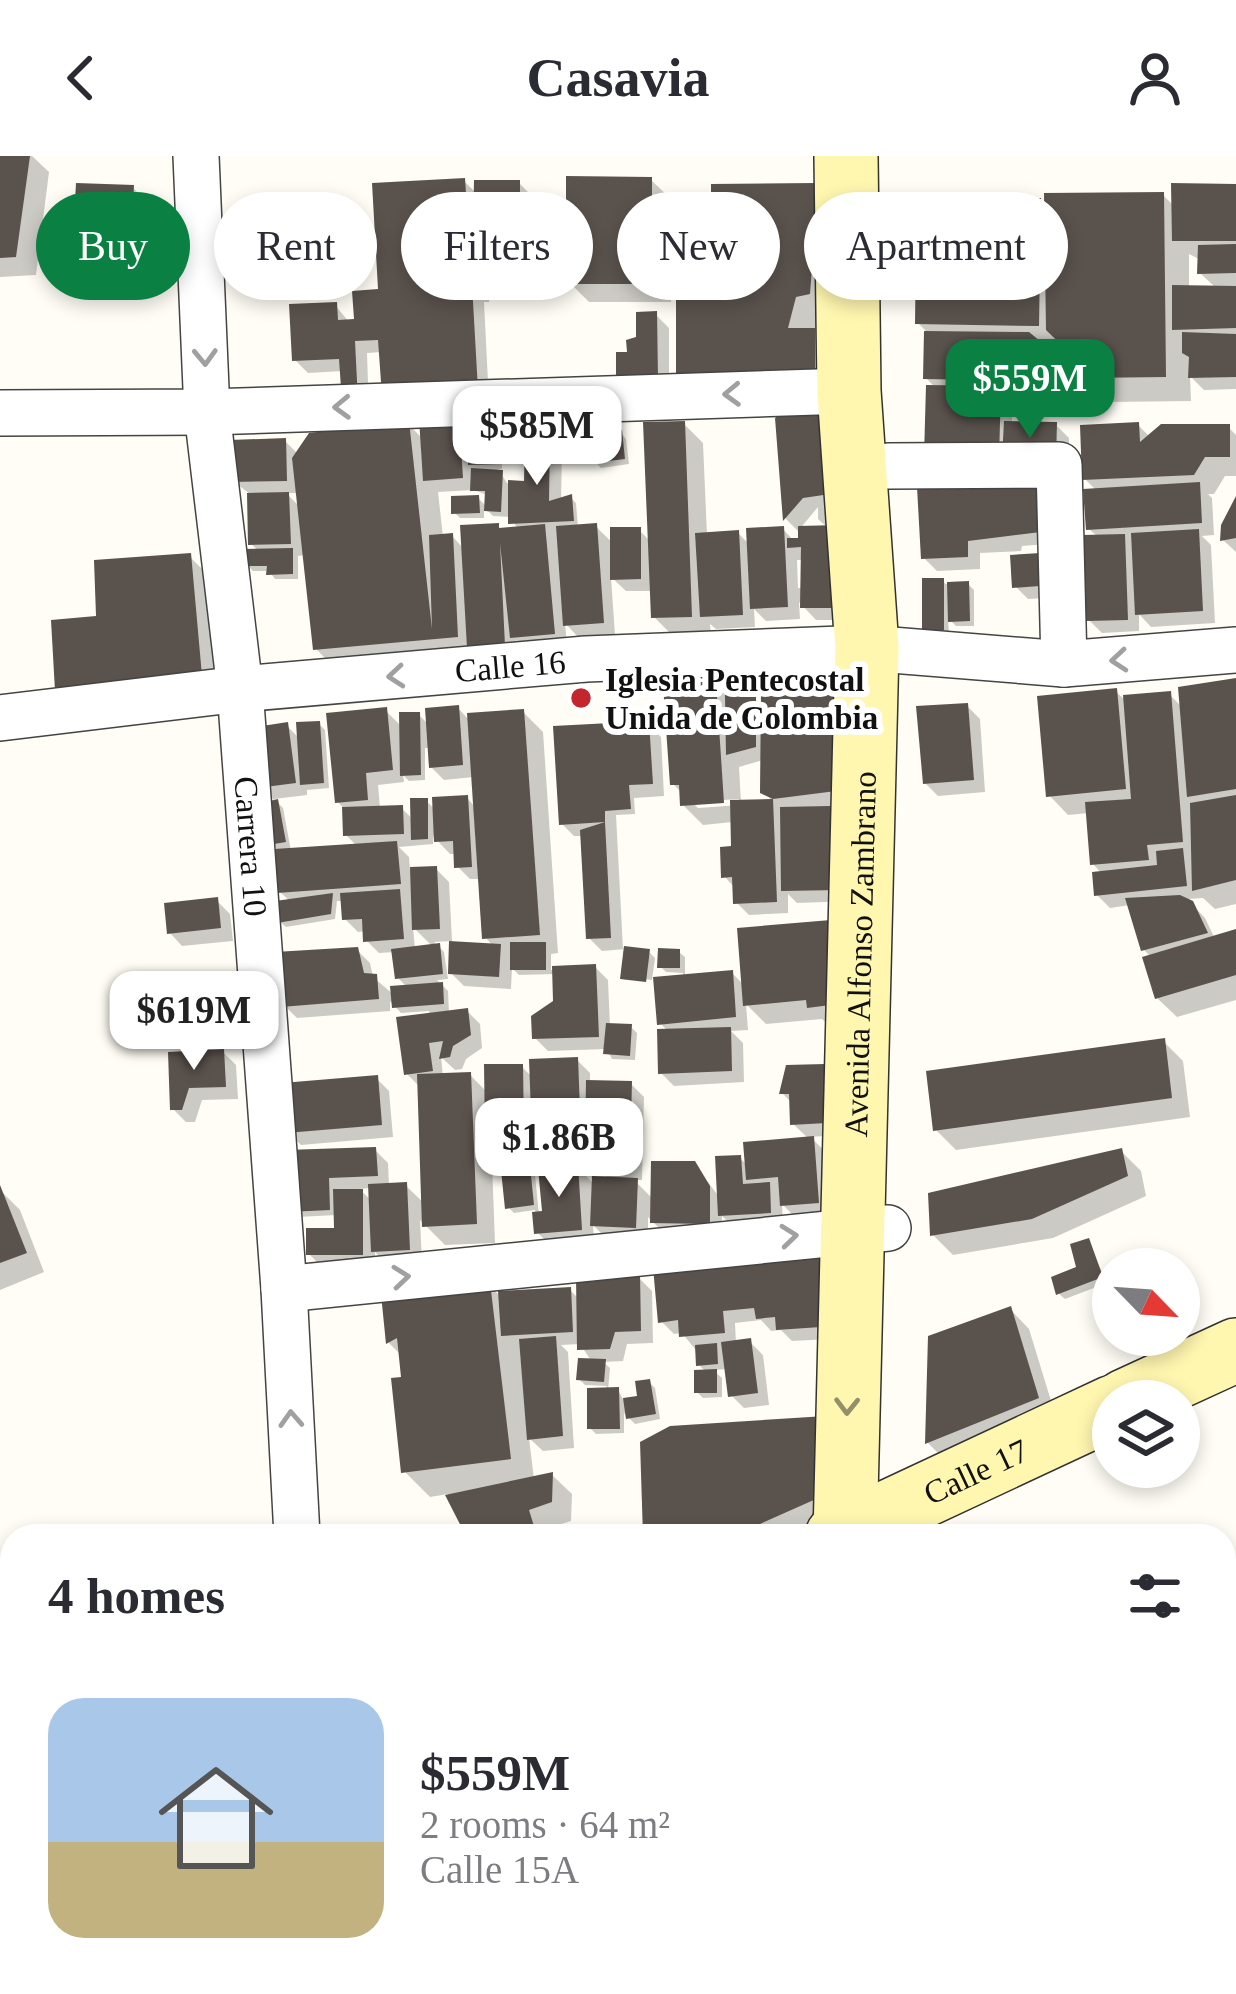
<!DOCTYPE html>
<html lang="en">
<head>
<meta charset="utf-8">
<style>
  body { margin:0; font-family:Georgia,serif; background:#f7f7f7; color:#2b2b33; height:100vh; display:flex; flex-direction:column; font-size:45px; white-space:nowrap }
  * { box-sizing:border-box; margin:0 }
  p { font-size:39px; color:#7c7c81 }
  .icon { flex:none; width:66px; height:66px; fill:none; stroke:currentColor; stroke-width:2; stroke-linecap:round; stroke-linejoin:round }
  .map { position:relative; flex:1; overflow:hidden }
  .panel { position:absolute; left:0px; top:1368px; width:1236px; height:471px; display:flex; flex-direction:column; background:#fff; border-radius:36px 36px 0 0; box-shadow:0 6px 18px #0003 }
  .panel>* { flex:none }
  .guide { position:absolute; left:36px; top:36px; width:1164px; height:108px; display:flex; gap:24px }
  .needle { width:78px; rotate:115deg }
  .tools { position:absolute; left:1092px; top:1092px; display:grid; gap:24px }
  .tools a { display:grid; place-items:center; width:108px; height:108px; border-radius:50%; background:#fff; box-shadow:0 6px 18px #0003; font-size:60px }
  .price { position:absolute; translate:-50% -102px; padding:0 27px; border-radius:24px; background:#fff; color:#222; font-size:39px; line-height:78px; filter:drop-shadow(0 3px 6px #0008) }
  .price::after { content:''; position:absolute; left:50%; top:72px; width:36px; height:27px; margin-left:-18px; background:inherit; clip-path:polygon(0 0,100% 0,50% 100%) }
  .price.active { background:#0b8043; color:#fff }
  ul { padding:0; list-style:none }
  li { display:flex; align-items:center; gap:36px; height:300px; padding:0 48px }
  li span { display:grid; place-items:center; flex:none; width:336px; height:240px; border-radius:36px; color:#555 }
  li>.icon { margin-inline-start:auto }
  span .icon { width:144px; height:144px; fill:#fffc; stroke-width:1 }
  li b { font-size:51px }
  h2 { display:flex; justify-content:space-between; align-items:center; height:144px; padding:0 48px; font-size:51px }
  .chip { padding:0 42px; border-radius:54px; background:#fff; box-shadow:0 6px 18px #0003; font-size:42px; line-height:108px }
  .chip.active { background:#0b8043; color:#fff }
  header { display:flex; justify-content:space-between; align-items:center; height:156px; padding:0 48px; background:#fff; font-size:54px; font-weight:600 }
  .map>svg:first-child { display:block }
</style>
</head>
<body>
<header><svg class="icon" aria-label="back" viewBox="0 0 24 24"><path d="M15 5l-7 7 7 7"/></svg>Casavia<svg class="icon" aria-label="person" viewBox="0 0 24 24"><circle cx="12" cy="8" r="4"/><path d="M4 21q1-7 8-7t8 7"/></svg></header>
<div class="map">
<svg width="1236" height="1838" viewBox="0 0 1236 1838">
  <rect width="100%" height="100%" fill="#fffdf5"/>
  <g fill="#0003" fill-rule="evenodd">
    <path d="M0 0H32L49 16 36 119 0 121Z"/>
    <path d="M651 24 671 43V146H589L569 126Z"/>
    <path d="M464 25 476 37 519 27 532 40V138L489 140V146H484L489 246 382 196 367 197 369 257 343 215 308 217 295 204 335 149 349 166H357L385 136Z"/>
    <path d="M815 30 852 464H816L799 446 800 463 766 465 754 453 755 471 716 473 710 468 711 479 674 481 654 461 653 435H626L611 421 615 479 578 481 565 467 567 490 526 494 516 484 517 502 341 518 316 493 305 399 298 400V423H275L269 415H253L247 409 259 395 251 388 250 338 233 325 285 285 298 298 408 268 423 283 458 263 470 275H496L501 281 502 313H498L507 327 527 328 548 280 562 293 561 345 571 342 576 347 578 372 596 371 613 387 639 374 651 386 684 268 703 287 707 379 738 377 750 389 783 373 794 385 828 372 818 363V351L798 375 786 363 779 264 793 254 714 134ZM474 334 487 339V351L478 342 454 356 460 362H484V351L493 360 511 361 518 374 503 375 498 370 465 394 452 380 443 381 438 336ZM286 337H298L300 351ZM797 404H803V432H798Z"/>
    <path d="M1236 31V233L1204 234 1190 220 1191 245 1110 246 1085 221 1084 208 1057 181V188H1039L1063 209V237L1002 236 1012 246V268L1056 269 1069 282 1068 317 1018 316 926 222 927 176 918 167 1039 45 1047 53 1163 39 1174 50ZM1189 98 1201 104 1200 117 1216 132H1189Z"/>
    <path d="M133 32 146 45 141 136 87 133 74 120Z"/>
    <path d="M656 159 669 172V235L630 199Z"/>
    <path d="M1138 269 1150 281 1228 271 1236 279V320H1225L1214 338H1208L1212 342 1214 379 1202 380 1211 389 1215 467 1151 471 1139 458V475L1102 477 1089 464 1098 381 1089 373 1097 335 1085 323Z"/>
    <path d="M621 277 626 283 629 308 601 312 595 306Z"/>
    <path d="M980 336 1060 387 1022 390 1021 395 980 397V413L937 415 924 402Z"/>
    <path d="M1236 346V396L1223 384Z"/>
    <path d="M1056 399 1045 442 1028 443 1015 430Z"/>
    <path d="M189 400 209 420 221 550 99 463Z"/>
    <path d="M942 425 946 428H968L974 434V470H956L948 462 949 478 931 479 925 473Z"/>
    <path d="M845 516 852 745 797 747 788 738V757L749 759 736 746 735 732 724 720 734 693 733 666 703 669 683 649 682 637 673 628 715 528 729 542H754L764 552ZM763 604V635L773 646 741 647 739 611ZM739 643 740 649 698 652 692 646Z"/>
    <path d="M1236 525V748L1215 753 1203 742 1187 743 1205 762 1215 783 1236 777V844L1177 861 1157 842 1152 802 1143 793 1130 749 1110 752 1097 739 1102 718 1093 708 1089 657 1068 659 1049 639 1116 536 1123 542 1170 539 1183 552Z"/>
    <path d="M967 550 980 563 985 636 938 640 925 627Z"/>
    <path d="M458 552 470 565 523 556 543 576 558 797 551 798V814L595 811 608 824 610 870 631 871 637 877 635 904 612 903 607 893 548 895 535 882 556 846 555 818 519 819 512 812 511 833 464 830 451 817 494 791 485 781 481 723H470L457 710 456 698H450L433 680V688L399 691 409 701 410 714 436 713 449 726 452 785 434 786 444 796 448 823 437 824 448 835 449 857 467 855 480 868 482 892 466 903 462 913 455 914 441 901 443 920 470 919 488 937 522 911 533 922 577 904 590 917V927L631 928 644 941 642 1024H634L653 1043 694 1008 720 1042 740 1002 748 1010 809 983 793 968 792 947 782 937 788 912 839 979 810 981 826 996 831 1059 796 1062 782 1048 783 1069 734 1071 722 1060 721 1080 666 1079 648 1061V1083L606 1082 593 1069 594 1086 550 1089 537 1076 535 1054 514 1057 508 1051 529 1013 535 1019 540 1069 577 1011 595 1029 610 1024 596 1010 597 994 548 996 535 983V990H501L491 980 495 1087 445 1089 420 1064 422 1106 387 1108 375 1096V1111H322L309 1098 337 1075V1059L297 1061 289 997 375 994 388 1007 389 1030H406L425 1048 420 931 406 917 430 860 429 855 401 857 390 845V855L297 862 284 849 357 794 370 807 373 821 394 839 408 832 398 822 395 796 379 797 366 784 365 775 358 776 345 763 344 745H337L335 763 286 771 280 766 291 746 280 736 277 693 271 687 276 646 260 630 287 570 300 583 319 568 325 574 329 632 307 634V639L274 643 283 652 291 695 358 691 346 679 345 654 338 646 385 554 402 571 419 559 429 569ZM425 592H430L431 611 444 624 474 621 476 652 467 642 436 654 426 645 414 664 401 652H380L378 629 404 626 403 619 409 625 425 624ZM413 771 433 791 415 793ZM371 1032 372 1045 359 1033Z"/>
    <path d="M648 568 661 581 664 640 634 642 635 658 616 659 623 793 649 796 655 802 652 824 625 821V824L623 822 626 793 602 795 589 782 583 680H574L561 667Z"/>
    <path d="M217 745 230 758 233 785 182 790 170 777Z"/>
    <path d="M829 767 830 870 822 863 766 868 746 848 748 874 731 875 743 887 744 926 674 930 661 917 669 876 660 867 683 821V817L666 816 660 810 679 796 685 801V821L732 817 745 830Z"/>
    <path d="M1164 886 1183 905 1190 961 956 994 936 974Z"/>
    <path d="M223 896 236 909 238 943 202 944 195 966H186L173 953 172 899Z"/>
    <path d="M376 922 389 935 393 981 301 989 288 976Z"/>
    <path d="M1121 995 1141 1015 1146 1040 1053 1082 953 1099 933 1079Z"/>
    <path d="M0 1034 20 1054 44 1116 0 1134Z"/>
    <path d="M1088 1086 1107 1127 1065 1143 1059 1138 1079 1113Z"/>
    <path d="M718 1107 847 1182 792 1185 781 1174 771 1175 761 1164 735 1167 736 1187 750 1186 763 1199 769 1249 744 1252 731 1239 728 1213 713 1214 722 1222V1241L703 1242 697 1236 707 1217 699 1209 695 1193 682 1177 674 1178 661 1165Z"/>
    <path d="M639 1122 652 1135 653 1187 627 1188 623 1205 603 1206 610 1212 608 1235 618 1234 624 1245 641 1242 649 1226 655 1232 660 1263 635 1268 624 1257V1277L596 1278 590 1272 607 1230 585 1229 579 1223 592 1206 580 1188 561 1189 568 1196 574 1292 543 1295 529 1282 534 1323 552 1319 572 1338 571 1365 546 1373 548 1380H470L448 1338 430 1341 404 1315 402 1200 389 1187 384 1141 489 1129 498 1138 570 1134 579 1143Z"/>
    <path d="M1010 1153 1029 1173 1056 1261 947 1306 928 1287 931 1182Z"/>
    <path d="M825 1263 814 1380H646Z"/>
    <path d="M12 1464V1540L0 1546V1469Z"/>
    <path d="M10 1603 12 1626 0 1633V1609Z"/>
    <path d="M75 1827H152L125 1838H79Z"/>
  </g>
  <g fill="#5a524d">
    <path d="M0 0H30L16 101 0 102Z"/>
    <path d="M566 20 652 21V128H566Z"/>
    <path d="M465 22 472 128 474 24H520V126L472 128 478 234 382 240 378 184 355 185 358 245 342 246 339 203 292 205 289 148 337 146 338 164 354 163 352 135 378 133 372 27Z"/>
    <path d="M76 27 134 29 129 124 71 121Z"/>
    <path d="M817 27 820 98H813L810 138 796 141 788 172H815V230H676V131H711V28Z"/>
    <path d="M1171 27 1236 28V85H1172Z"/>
    <path d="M1164 36 1166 221 1082 222 1081 208 1046 174 1044 37Z"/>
    <path d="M929 41 1041 42 1039 170 915 168 916 92 928 83Z"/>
    <path d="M1236 88V117L1197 118 1198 89Z"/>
    <path d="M1172 129 1236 130V172L1172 174Z"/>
    <path d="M657 155 658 223 616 224V196H627L626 184 636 181V156Z"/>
    <path d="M924 175 1029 176 1051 194V225L923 223Z"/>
    <path d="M1182 176 1236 178V221L1188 222 1189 201 1182 197Z"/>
    <path d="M926 229 1001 230 999 303 924 301Z"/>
    <path d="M828 245 837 337 803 342 783 365 775 262 795 249Z"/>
    <path d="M459 260 463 322 423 325 419 262Z"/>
    <path d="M409 265 432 473 429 379 453 377 458 481 313 494 292 302 309 277Z"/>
    <path d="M685 265 692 461 651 462 643 266Z"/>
    <path d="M1004 265 1057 266 1056 305 1002 304Z"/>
    <path d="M1139 266 1140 286 1161 268H1230V301H1205L1194 319 1082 324 1080 269Z"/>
    <path d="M467 272H497L498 308 468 309Z"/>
    <path d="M622 274 625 303 592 307 589 278Z"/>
    <path d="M525 277H550L549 345 572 338 574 365 508 368V324L524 325Z"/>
    <path d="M286 282 287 325 230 326V284Z"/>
    <path d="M471 312 503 314 501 356 484 355 485 335H470Z"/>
    <path d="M990 326H1046L1049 375 968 385V401L921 403 917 331 977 329 979 333 986 332Z"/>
    <path d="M1200 326 1202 367 1086 374 1083 333Z"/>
    <path d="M289 336 291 388 248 389 247 337Z"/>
    <path d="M479 339 480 357 451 358V340Z"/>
    <path d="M1236 340V382L1220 385 1221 369Z"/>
    <path d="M499 367V372L545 368 555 478 510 482 500 387 505 490 467 492 460 369Z"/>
    <path d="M597 367 604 467 563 470 556 370Z"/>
    <path d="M840 369V452H800L801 391 787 392V382H798V370Z"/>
    <path d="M784 370 788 451 750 453 746 372Z"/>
    <path d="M610 371H641V423L610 424Z"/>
    <path d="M1199 373 1203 455 1135 459 1131 377Z"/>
    <path d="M739 374 743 459 700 461 695 377Z"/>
    <path d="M1125 378 1128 464 1086 465 1083 379Z"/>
    <path d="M293 392V418L266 419 267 410H244V393Z"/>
    <path d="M1057 396 1040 430 1012 432 1010 399Z"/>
    <path d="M191 397 203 531 55 535 51 464 96 460 94 404Z"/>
    <rect x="922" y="422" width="22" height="52"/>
    <path d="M969 425 970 465 948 466 947 426Z"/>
    <path d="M846 513 836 635 773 643 777 746 733 748 732 721 721 722 720 691 731 690 730 644 773 643 760 637 761 535 792 518Z"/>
    <path d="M1236 522V633L1187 641 1178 531Z"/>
    <path d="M716 525 724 647 680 650 679 629H670L663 529Z"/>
    <path d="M1117 532 1126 633 1046 641 1037 540Z"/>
    <path d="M1171 535 1183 686 1147 689 1149 704 1090 709 1085 646 1131 643 1123 539Z"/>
    <path d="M725 539H756V591L726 599Z"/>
    <path d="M968 547 974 624 923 628 916 550Z"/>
    <path d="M459 549 463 609 429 612 425 552Z"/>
    <path d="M387 551 393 614 366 617 368 644 335 647 326 557Z"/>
    <path d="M524 553 540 779 482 783 467 557Z"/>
    <path d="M399 556H420L421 619 400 620Z"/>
    <path d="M320 565 324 627 300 629 296 566Z"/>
    <path d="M649 565 653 628 629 629 631 653 605 655V666L559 669 553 570Z"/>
    <path d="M288 566 296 627 257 632 249 572Z"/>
    <path d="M468 639 472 711 454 712 453 685 434 686 432 641Z"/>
    <path d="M1236 639V724L1192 735 1190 647Z"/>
    <path d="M410 642H428V683L411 684Z"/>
    <path d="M278 643 286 686 268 689 261 647Z"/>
    <path d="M403 649 404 678 343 680 342 651Z"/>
    <path d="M830 650 831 704 840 734 781 735 780 651Z"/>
    <path d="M605 666 611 782 586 783 580 674Z"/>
    <path d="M397 685 401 728 277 737 274 693Z"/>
    <path d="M1183 692 1187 730 1094 740 1092 716 1157 709 1156 695Z"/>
    <path d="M437 710 440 773 412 774 410 711Z"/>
    <path d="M400 733 404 783 363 786 362 763 342 764 340 737Z"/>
    <path d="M333 737 331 758 277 767 275 745Z"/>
    <path d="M1180 739 1193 745 1208 777 1141 795 1125 742Z"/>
    <path d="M218 741 221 772 167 778 164 747Z"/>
    <path d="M831 764 838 848 807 852 806 844 743 850 737 772Z"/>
    <path d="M1236 773V819L1155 843 1142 801Z"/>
    <path d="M449 785 501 788 499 821 448 818Z"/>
    <rect x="510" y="786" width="36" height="28"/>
    <path d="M440 787 443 818 395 823 391 793Z"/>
    <path d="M624 790 650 793 646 826 620 823Z"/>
    <path d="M358 791 364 817 377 818 379 843 281 851 275 796Z"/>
    <path d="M658 792 680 793V812H657Z"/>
    <path d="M596 808 599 881 532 883 531 860 553 845 552 810Z"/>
    <path d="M733 814 736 861 657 869 653 821Z"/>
    <path d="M443 826 444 848 392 852 390 830Z"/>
    <path d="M468 852 471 879 453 890 450 901 439 903 443 885 429 887 433 915 404 919 396 861Z"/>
    <path d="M606 867 632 868 630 900 603 898Z"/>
    <path d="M731 871 732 915 658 918 657 873Z"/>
    <path d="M1165 882 1172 942 933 975 926 915Z"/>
    <path d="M224 893 226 931 189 932 182 954H170L168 896Z"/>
    <path d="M578 901 581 982 532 984 529 903Z"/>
    <path d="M484 908H523L524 978 485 979Z"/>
    <path d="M825 908 827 967 790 969 789 938H779L786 909Z"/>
    <path d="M471 916 477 1068 422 1071 417 918Z"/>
    <path d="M378 919 382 969 286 977 282 927Z"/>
    <path d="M586 924 632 925 630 1012 593 1011 594 985H585Z"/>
    <path d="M814 980 819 1047 780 1050 778 1021 746 1024 743 986Z"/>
    <path d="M376 991 378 1020 329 1022 330 1054 288 1056 286 994Z"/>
    <path d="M1122 992 1128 1020 1032 1063 930 1080 928 1037Z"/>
    <path d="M741 999 743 1028 770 1026 771 1057 718 1060 715 1000Z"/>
    <path d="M651 1005H695L710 1030V1068L650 1067Z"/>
    <path d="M578 1008 582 1074 534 1078 532 1056 542 1055 538 1012Z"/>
    <path d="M530 1010 534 1049 505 1053 501 1014Z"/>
    <path d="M592 1020 638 1022 636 1072 590 1070Z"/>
    <path d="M407 1026 410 1094 371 1096 368 1028Z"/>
    <path d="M0 1029 27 1097 0 1107Z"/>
    <path d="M333 1033H363V1099H306V1072H334Z"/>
    <path d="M1089 1082 1103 1121 1056 1139 1051 1121 1076 1111 1070 1088Z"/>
    <path d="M822 1095 836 1170 776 1174 775 1161 756 1163 754 1152 723 1155 725 1177 679 1181 678 1164 658 1167 653 1111Z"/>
    <path d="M640 1119 641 1175 615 1176 610 1193 577 1194 576 1120Z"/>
    <path d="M490 1126 511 1303 401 1317 391 1222 401 1221 397 1182 386 1188 381 1138Z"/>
    <path d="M571 1131 573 1176 501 1180 498 1135Z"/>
    <path d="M1011 1150 1039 1242 925 1288 928 1180Z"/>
    <path d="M556 1180 563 1280 527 1284 519 1183Z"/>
    <path d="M751 1182 758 1237 728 1241 721 1186Z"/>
    <path d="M717 1187 718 1208 696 1210 695 1189Z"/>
    <path d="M578 1202 606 1203 604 1226 576 1224Z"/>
    <path d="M717 1213V1237H694V1214Z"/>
    <path d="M650 1223 656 1258 626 1263 623 1242 637 1240 635 1225Z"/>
    <path d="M619 1231 620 1273H587V1232Z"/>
    <path d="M826 1260 825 1339 733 1380H643L640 1286 670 1270Z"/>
    <path d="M553 1316 552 1346 529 1354 537 1380H466L445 1339Z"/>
    <path d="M12 1460V1521L0 1527V1465Z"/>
    <path d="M12 1635V1715L0 1721V1640Z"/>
    <path d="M72 1827H109L76 1838Z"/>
    <path d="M236 1827H300L298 1838H238Z"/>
    <path d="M576 1827H595L599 1838H556Z"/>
    <path d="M678 1827 684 1838H653L647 1828Z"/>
  </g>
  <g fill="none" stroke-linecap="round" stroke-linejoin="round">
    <g stroke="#444" stroke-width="48">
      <g id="street">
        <path id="s1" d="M196 0 207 256 240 533 284 1133 297 1380"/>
        <path d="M0 257 207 256 849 235"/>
        <path d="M888 310 1059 309 1064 508"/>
        <path id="s2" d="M0 562 240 533 586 503 867 492 1064 508 1236 494"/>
        <path d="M284 1133 888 1072"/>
        <path d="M324 1827 325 1838"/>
      </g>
    </g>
    <g stroke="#333" stroke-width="66">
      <g id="secondary">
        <path d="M1125 1245 1236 1194"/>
        <path id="s3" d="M837 1380 1113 1251"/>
        <path id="s4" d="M845 1380 867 492 849 235 846 0"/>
        <path d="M1224 1652 1236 1647"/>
        <path d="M0 1750 12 1744"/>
        <path d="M816 1838 840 1827"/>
        <path d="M896 1838V1827"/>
      </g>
    </g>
    <use href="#street" stroke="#fff" stroke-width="45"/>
    <use href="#secondary" stroke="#fff6b0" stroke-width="63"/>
  </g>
  <defs><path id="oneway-chevron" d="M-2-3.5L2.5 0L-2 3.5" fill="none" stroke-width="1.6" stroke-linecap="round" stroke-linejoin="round" transform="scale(3)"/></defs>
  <g stroke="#a0a0a0">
    <use href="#oneway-chevron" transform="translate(205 201) rotate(88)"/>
    <use href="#oneway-chevron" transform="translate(732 238) rotate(178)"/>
    <use href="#oneway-chevron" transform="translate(342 251) rotate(178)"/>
    <use href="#oneway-chevron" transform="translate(1119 504) rotate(175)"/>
    <use href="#oneway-chevron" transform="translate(396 520) rotate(175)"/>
    <use href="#oneway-chevron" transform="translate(789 1080) rotate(-6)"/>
    <use href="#oneway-chevron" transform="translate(401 1121) rotate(-6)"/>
    <use href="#oneway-chevron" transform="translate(291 1263) rotate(-93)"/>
  </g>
  <use stroke="#948f68" href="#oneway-chevron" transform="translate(847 1250) rotate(91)"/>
  <circle fill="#c4262e" stroke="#fff" stroke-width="4.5" cx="581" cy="542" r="12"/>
  <g text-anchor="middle" stroke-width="12" stroke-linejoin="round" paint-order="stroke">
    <g font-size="33" fill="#111" stroke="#fff">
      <text dy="12" stroke="none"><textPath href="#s2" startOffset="513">Calle 16</textPath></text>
      <text dy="12" stroke="none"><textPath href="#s1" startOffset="693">Carrera 10</textPath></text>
      <text dy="12" stroke="none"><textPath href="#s4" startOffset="582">Avenida Alfonso Zambrano</textPath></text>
      <text dy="12" stroke="none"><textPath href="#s3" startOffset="153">Calle 17</textPath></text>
    </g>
    <g font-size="33" font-weight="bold" fill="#111" stroke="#fff" text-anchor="start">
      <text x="605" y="535">Iglesia Pentecostal<tspan x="605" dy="38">Unida de Colombia</tspan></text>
    </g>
  </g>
</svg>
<div class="tools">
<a><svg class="needle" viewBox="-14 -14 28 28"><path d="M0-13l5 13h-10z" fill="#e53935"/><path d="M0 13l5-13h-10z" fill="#7c7c81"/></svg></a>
<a><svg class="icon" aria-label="layers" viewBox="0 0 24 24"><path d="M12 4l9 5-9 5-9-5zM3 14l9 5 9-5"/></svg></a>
</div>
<b class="price active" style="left:1030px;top:285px">$559M</b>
<b class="price" style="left:537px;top:332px">$585M</b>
<b class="price" style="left:194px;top:917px">$619M</b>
<b class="price" style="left:559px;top:1044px">$1.86B</b>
<div class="guide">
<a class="chip active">Buy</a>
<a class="chip">Rent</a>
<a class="chip">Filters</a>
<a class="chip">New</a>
<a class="chip">Apartment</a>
</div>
<section class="panel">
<h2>4 homes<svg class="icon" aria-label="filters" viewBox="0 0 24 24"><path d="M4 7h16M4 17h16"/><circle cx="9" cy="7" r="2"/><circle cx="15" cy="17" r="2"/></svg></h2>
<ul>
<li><span style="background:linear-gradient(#a9c7e8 60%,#c2b280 0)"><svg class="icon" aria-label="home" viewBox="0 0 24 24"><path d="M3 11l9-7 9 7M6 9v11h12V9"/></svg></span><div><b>$559M</b><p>2 rooms · 64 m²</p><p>Calle 15A</p></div></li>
</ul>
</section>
</div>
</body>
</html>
